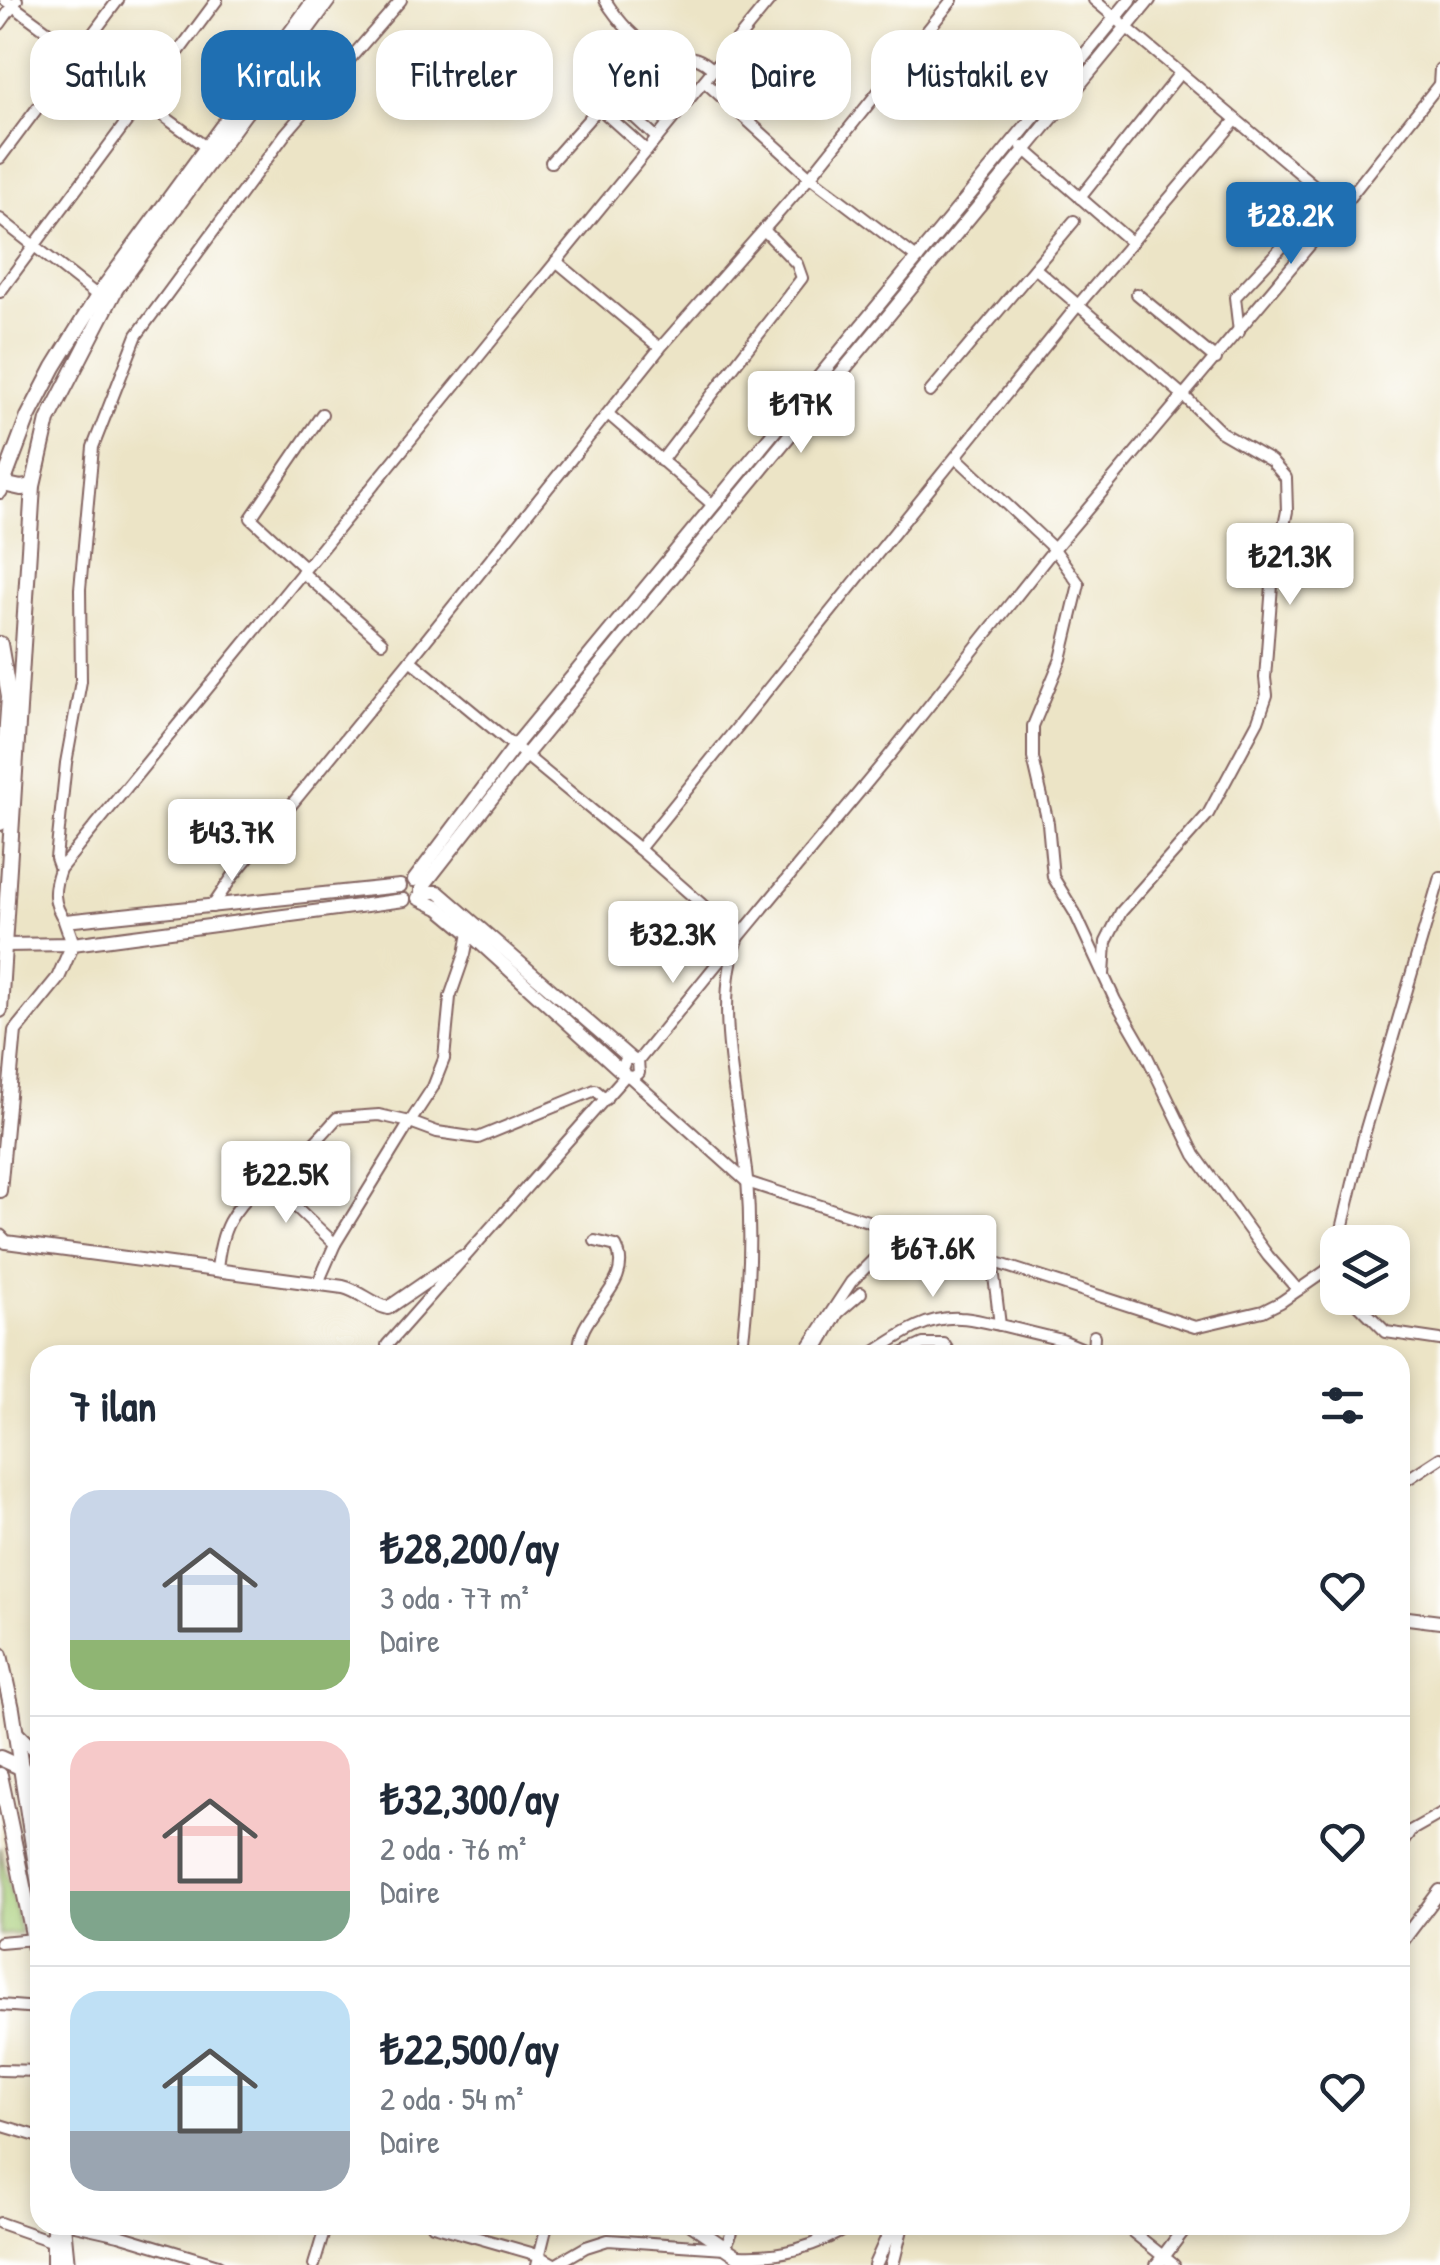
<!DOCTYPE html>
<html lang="tr">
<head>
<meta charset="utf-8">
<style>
  body { margin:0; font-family:"Patrick Hand",sans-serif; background:#f2f2f3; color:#1f2937; height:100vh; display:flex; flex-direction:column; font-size:38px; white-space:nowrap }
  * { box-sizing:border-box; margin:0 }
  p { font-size:32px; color:#747a83 }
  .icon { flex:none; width:55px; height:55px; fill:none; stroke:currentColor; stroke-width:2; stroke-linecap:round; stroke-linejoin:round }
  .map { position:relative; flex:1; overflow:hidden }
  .drawer { position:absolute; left:30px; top:1345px; width:1380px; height:890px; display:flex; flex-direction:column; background:#fff; border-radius:30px; box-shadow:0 5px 15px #0003 }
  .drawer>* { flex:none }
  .banner { position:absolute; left:30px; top:30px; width:1380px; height:90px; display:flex; gap:20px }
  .tools { position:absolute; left:1320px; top:1225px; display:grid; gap:20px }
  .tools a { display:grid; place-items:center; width:90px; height:90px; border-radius:20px; background:#fff; box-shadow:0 5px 15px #0003; font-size:50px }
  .price { position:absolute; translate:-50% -85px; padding:0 22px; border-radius:10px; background:#fff; color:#222; font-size:32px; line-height:65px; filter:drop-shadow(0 2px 5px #0008) }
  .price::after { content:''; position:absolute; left:50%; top:60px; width:30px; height:22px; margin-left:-15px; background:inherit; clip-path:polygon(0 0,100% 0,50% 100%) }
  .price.current { background:#1f6fb2; color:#fff }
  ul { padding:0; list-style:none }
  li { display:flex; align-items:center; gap:30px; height:250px; padding:0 40px }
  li+li { border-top:2px solid #e0e1e3 }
  li span { display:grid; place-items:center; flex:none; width:280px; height:200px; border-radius:30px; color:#555 }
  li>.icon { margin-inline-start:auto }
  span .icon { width:120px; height:120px; fill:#fffc; stroke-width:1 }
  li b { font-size:42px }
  h2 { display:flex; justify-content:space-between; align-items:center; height:120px; padding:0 40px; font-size:42px }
  .chip { padding:0 35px; border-radius:30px; background:#fff; box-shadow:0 5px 15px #0003; font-size:35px; line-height:90px }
  .chip.current { background:#1f6fb2; color:#fff }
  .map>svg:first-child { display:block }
</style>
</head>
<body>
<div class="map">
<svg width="1440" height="2265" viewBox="0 0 1440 2265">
  <rect width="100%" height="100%" fill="#fff"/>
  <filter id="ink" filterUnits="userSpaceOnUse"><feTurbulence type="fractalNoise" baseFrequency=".01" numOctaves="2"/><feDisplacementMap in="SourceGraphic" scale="20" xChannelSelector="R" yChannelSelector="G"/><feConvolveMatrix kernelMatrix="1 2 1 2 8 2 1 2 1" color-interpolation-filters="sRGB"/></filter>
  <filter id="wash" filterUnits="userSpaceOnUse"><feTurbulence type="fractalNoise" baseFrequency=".0048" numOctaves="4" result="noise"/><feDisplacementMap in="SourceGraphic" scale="40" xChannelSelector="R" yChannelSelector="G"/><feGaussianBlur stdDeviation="2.25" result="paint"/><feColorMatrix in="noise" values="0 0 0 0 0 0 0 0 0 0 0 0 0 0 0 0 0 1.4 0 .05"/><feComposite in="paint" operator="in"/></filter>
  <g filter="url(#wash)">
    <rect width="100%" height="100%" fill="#ece4c6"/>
    <path fill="#a7ce78" stroke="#787652" stroke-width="2.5" d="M0 1847 21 1934 0 1935Z"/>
  </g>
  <g filter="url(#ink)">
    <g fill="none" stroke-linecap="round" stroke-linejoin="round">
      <g stroke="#836461" stroke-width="14">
        <g id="minor">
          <path d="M5 0 210 150"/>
          <path d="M605 0C617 19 637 44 659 51 679 57 698 53 713 70"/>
          <path d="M952 0 810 177 660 348 410 660 639 849 739 937 889 756 1054 549 1341 208 1440 83"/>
          <path d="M1094 0 1341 208"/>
          <path d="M0 24 17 0"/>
          <path d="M704 81 810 177 918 259"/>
          <path d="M1439 85 1440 69"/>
          <path d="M599 108 647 151"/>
          <path d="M1022 147 1130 241"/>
          <path d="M0 158 118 0"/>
          <path d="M551 162 610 95 657 138"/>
          <path d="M1080 198 1180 73"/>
          <path d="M0 219 98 296"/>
          <path d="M556 261 660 348"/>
          <path d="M1035 268 1185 397 1221 432 1271 461 1286 478 1287 511 1272 585 1265 678 1267 695 1258 721 1208 814 1121 912 1106 942 1104 975"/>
          <path d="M0 292 217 0"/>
          <path d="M1137 294 1216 359"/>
          <path d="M1239 332 1235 297 1329 197"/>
          <path d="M930 392 1074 221"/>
          <path d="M608 414 713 505"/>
          <path d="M957 458 1054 549 1079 584 1061 659 1033 726V758L1048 823 1053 877 1075 913 1115 1000 1144 1050 1195 1155 1268 1256 1298 1290"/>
          <path d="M661 461 802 278 797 264 764 230"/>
          <path d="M305 568 251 518 322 414"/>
          <path d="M302 572 382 642"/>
          <path d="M639 849 1079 304 1236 120"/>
          <path d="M60 869 56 858 66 763 81 681 80 589 93 447 137 335 286 133 401 0"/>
          <path d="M212 907 233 876 410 660"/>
          <path d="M65 921C52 903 53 889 60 869L770 0"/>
          <path d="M739 937C711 1001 740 1109 747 1179 752 1239 749 1296 741 1355"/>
          <path d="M638 1061 729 949"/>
          <path d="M631 1078 747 1182 1195 1327 1263 1311 1281 1302 1327 1270 1338 1247"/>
          <path d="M256 1169 335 1244 318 1283"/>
          <path d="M240 1174C252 1170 260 1170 272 1168 300 1163 319 1138 337 1118L379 1115 410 1122 433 1087 444 1059 450 997 465 954 469 933"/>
          <path d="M1339 1242 1365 1132 1440 877"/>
          <path d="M335 1244 410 1122 437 1132 478 1138 595 1090 606 1099"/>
          <path d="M217 1270C222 1216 237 1210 271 1172"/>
          <path d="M1352 1298 1386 1332 1440 1340"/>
          <path d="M1000 1325 1062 1340 1093 1353 1094 1336"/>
          <path d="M387 1345 625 1076 634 1077 639 1073 638 1061 630 1058 625 1061 622 1069 625 1075"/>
          <path d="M580 1355C572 1314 637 1287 616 1246L595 1241"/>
          <path d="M803 1355 851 1282 873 1260 931 1241"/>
          <path d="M814 1355 838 1313 861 1293"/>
          <path d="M870 1355C898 1337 924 1316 960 1318 973 1318 987 1323 1000 1325L992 1260"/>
          <path d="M899 1355 923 1344H944L951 1355"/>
          <path d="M1400 1484 1440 1458"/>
          <path d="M1400 1847 1410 1831 1440 1814"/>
          <path d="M0 1942 34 1939"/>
          <path d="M0 2005 39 2008"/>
          <path d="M0 2070 40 2071"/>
          <path d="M0 2125 40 2137"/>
          <path d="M0 2223 54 2242"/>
          <path d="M75 2225 119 2235 218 2265"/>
          <path d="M433 2225 538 2255 556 2265"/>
          <path d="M1124 2225 1174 2265"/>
          <path d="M818 2241 828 2225"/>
          <path d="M739 2255C781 2257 816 2247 852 2225"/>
          <path d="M314 2265 326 2225"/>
          <path d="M537 2265 547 2225"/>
          <path d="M555 2265 586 2247 608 2240 725 2248 735 2225"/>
        </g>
      </g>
      <g stroke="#836461" stroke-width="16">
        <g id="tertiary">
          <path d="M414 880 514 747 1130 0"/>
          <path d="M421 889 525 756 1149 0"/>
          <path d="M421 892H438L630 1058"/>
          <path d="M418 898 439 908 469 933 622 1072"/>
          <path d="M4 945 73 944 65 921 400 886"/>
          <path d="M0 1191 15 1031 58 978 73 944 404 900"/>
          <path d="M0 1236 6 1242 343 1287C360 1291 371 1304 388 1308L462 1257"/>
          <path d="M1400 1617 1440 1622"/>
          <path d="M15 1731 40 1756"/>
          <path d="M22 1768 40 1780"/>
          <path d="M1400 1944 1440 1891"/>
          <path d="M692 2225 751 2265"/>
          <path d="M875 2265 893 2225"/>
          <path d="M892 2265 902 2225"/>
          <path d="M1157 2265 1187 2225"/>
        </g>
      </g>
      <g stroke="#836461" stroke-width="18">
        <g id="secondary">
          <path d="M3 484 21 488 33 486"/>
          <path d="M0 491 28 417 54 367 98 296 315 0"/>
          <path d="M0 644 9 696 0 823"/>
          <path d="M0 1010 33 486 48 420 116 288 328 0"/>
          <path d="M0 1655 12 1709 40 1891"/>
          <path d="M0 1758 22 1768"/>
          <path d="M0 1775 34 1939 40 2019"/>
          <path d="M54 2225V2265"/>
          <path d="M63 2225 67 2265"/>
        </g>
      </g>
      <use href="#minor" stroke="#fff" stroke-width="10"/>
      <use href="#tertiary" stroke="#fff" stroke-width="12"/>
      <use href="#secondary" stroke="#fff" stroke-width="14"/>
    </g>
  </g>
</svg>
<div class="tools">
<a><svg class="icon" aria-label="layers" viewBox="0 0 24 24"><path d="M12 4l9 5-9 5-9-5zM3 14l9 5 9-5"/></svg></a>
</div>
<b class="price current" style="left:1291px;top:267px">₺28.2K</b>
<b class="price" style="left:801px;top:456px">₺17K</b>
<b class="price" style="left:1290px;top:608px">₺21.3K</b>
<b class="price" style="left:232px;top:884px">₺43.7K</b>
<b class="price" style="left:673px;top:986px">₺32.3K</b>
<b class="price" style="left:286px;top:1226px">₺22.5K</b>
<b class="price" style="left:933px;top:1300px">₺67.6K</b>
<div class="banner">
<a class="chip">Satılık</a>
<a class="chip current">Kiralık</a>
<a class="chip">Filtreler</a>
<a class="chip">Yeni</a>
<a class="chip">Daire</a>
<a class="chip">Müstakil ev</a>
</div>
<section class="drawer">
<h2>7 ilan<svg class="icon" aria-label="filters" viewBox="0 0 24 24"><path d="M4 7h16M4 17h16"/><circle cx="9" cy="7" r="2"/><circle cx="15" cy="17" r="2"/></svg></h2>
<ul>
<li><span style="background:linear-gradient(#c9d6e8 75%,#8fb573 0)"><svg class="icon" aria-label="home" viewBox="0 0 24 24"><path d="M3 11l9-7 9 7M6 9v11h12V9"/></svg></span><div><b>₺28,200/ay</b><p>3 oda · 77 m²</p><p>Daire</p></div><svg class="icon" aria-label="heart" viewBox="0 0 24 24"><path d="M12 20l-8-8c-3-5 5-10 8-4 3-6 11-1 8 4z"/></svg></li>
<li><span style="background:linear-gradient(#f6c9c9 75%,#7fa58c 0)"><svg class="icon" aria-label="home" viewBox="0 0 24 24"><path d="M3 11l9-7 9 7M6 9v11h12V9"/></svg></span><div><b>₺32,300/ay</b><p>2 oda · 76 m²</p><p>Daire</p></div><svg class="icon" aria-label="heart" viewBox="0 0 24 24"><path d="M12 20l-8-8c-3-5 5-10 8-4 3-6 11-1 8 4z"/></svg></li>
<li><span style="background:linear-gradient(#bfe0f5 70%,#9aa5b1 0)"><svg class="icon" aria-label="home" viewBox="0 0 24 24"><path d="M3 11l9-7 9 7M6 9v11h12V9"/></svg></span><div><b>₺22,500/ay</b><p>2 oda · 54 m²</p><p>Daire</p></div><svg class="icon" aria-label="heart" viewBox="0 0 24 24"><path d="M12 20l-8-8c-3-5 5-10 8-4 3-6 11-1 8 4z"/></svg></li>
</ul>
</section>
</div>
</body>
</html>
